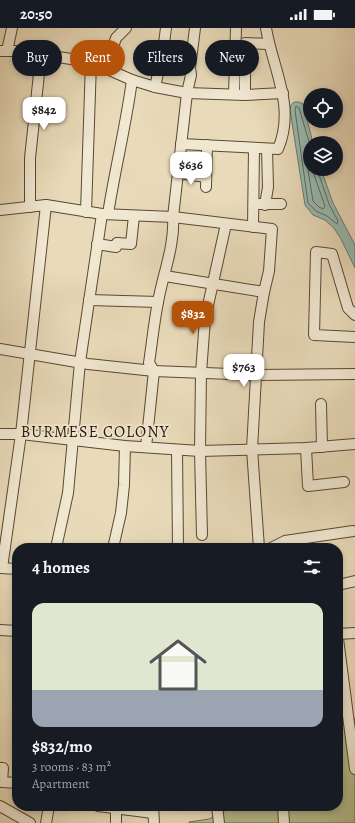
<!DOCTYPE html>
<html lang="en">
<head>
<meta charset="utf-8">
<style>
  body { margin:0; font-family:Alegreya,serif; background:#242831; color:#f1f3f6; height:100vh; display:flex; flex-direction:column; font-size:15px; white-space:nowrap }
  * { box-sizing:border-box; margin:0 }
  p { font-size:13px; color:#9ea1a6 }
  .icon { flex:none; width:22px; height:22px; fill:none; stroke:currentColor; stroke-width:2; stroke-linecap:round; stroke-linejoin:round }
  .map { position:relative; flex:1; overflow:hidden }
  .side { position:absolute; left:12px; top:515px; width:331px; height:268px; display:flex; flex-direction:column; background:#171b24; border-radius:16px; box-shadow:0 2px 6px #0003 }
  .side>* { flex:none }
  .top-card { position:absolute; left:12px; top:12px; width:331px; height:36px; display:flex; gap:8px }
  .controls { position:absolute; left:303px; top:60px; display:grid; gap:8px }
  .controls a { display:grid; place-items:center; width:40px; height:40px; border-radius:50%; background:#171b24; box-shadow:0 2px 6px #0003; font-size:20px }
  .price { position:absolute; translate:-50% -34px; padding:0 9px; border-radius:8px; background:#fff; color:#222; font-size:13px; line-height:26px; filter:drop-shadow(0 1px 2px #0008) }
  .price::after { content:''; position:absolute; left:50%; top:24px; width:12px; height:9px; margin-left:-6px; background:inherit; clip-path:polygon(0 0,100% 0,50% 100%) }
  .price.current { background:#b45309; color:#fff }
  ul { padding:0; list-style:none }
  li { display:grid; align-content:center; gap:8px; height:212px; padding:0 20px }
  li span { display:grid; place-items:center; height:124px; border-radius:12px; color:#555 }
  li>.icon { margin-inline-start:auto }
  span .icon { width:72px; height:72px; fill:#fffc; stroke-width:1 }
  li b { font-size:17px }
  h2 { display:flex; justify-content:space-between; align-items:center; height:48px; padding:0 20px; font-size:17px }
  .chip { padding:0 14px; border-radius:18px; background:#171b24; box-shadow:0 2px 6px #0003; font-size:14px; line-height:36px }
  .chip.current { background:#b45309; color:#fff }
  .status { display:flex; justify-content:space-between; align-items:center; height:28px; padding:0 20px; background:#171b24; direction:ltr }
  .status svg { height:11px; fill:currentColor }
  .map>svg:first-child { display:block }
</style>
</head>
<body>
<div class="status"><b>20:50</b><svg viewBox="0 0 49 12"><path d="M0 12V9h3v3zM5 12V6h3v6zM10 12V3h3v9zM15 12V0h3v12zM26 1h20v11H26zM47 4h2v5h-2z"/></svg></div>
<div class="map">
<svg width="355" height="795" viewBox="0 0 355 795">
  <rect width="100%" height="100%" fill="#e9dbba"/>
  <filter id="stains"><feTurbulence type="fractalNoise" baseFrequency=".005" numOctaves="4"/><feColorMatrix values="0 0 0 0 .2 0 0 0 0 .09 0 0 0 0 .02 0 0 0 .5 -.17"/></filter>
  <radialGradient id="worn" r=".72"><stop offset=".6" stop-color="#630" stop-opacity="0"/><stop offset="1" stop-color="#630" stop-opacity=".3"/></radialGradient>
  <path fill="#b6c090" stroke="#6f6c4c" d="M355 690V795H189V794L209 791 234 778H338V699L354 693Z"/>
  <path fill="#97bbb3" stroke="#6b796f" d="M294 74H299L303 76 313 115H310V141H321L333 175 355 217V240L341 211 334 200 325 192 313 187 305 177 290 82 291 77Z"/>
  <g fill="none" stroke-linecap="round" stroke-linejoin="round">
    <g stroke="#60695e" stroke-width="1">
      <path d="M310 117 299 80 296 78 295 82 308 175 316 183 327 188 337 196 338 193 329 176 317 141"/>
      <path d="M310 123 307 122 305 124 313 173 319 179 323 181 325 178 312 141"/>
    </g>
    <g stroke="#584834" stroke-width="12">
      <g id="minor">
        <path d="M0 23H18L91 34 132 52 155 59 187 65 245 67 283 65"/>
        <path d="M7 23 12 0"/>
        <path d="M106 40 116 10 126 0"/>
        <path d="M155 59 163 23 166 0"/>
        <path d="M234 66 236 0"/>
        <path d="M245 67V15L269 16"/>
        <path d="M181 116 278 121C296 79 273 42 266 0"/>
        <path d="M178 145 206 149"/>
        <path d="M206 159 207 117"/>
        <path d="M259 176H281"/>
        <path d="M265 177 268 159 267 121"/>
        <path d="M30 179V130L41 27"/>
        <path d="M0 182 46 177 102 186 173 189 272 201 269 243 264 264 259 294 252 421 259 520"/>
        <path d="M86 184 91 34"/>
        <path d="M108 186C115 141 126 97 132 52"/>
        <path d="M253 199 254 120"/>
        <path d="M97 216 116 219 117 215 131 216 134 188"/>
        <path d="M165 248 264 264"/>
        <path d="M89 272 158 274"/>
        <path d="M355 287 348 280 332 226 316 224 314 307 355 309"/>
        <path d="M0 321 88 336 154 343 256 347 355 346"/>
        <path d="M321 376 322 419"/>
        <path d="M0 406H21L125 418 200 423 306 420 355 416"/>
        <path d="M146 419 154 343 149 335C152 315 154 294 158 274 163 246 175 217 173 189L187 65 191 47 190 40 195 0"/>
        <path d="M306 420 308 458 344 454"/>
        <path d="M177 422 178 520"/>
        <path d="M202 507 200 423 201 345 205 291 226 196"/>
        <path d="M56 520 68 465 80 334 102 186"/>
        <path d="M113 520 121 485 124 457 125 418"/>
        <path d="M271 520 285 513 353 503"/>
        <path d="M0 540 17 541"/>
        <path d="M2 540 21 406 46 177"/>
        <path d="M338 557 355 553"/>
        <path d="M0 602 17 603"/>
        <path d="M338 606 355 605"/>
        <path d="M338 611 355 741"/>
        <path d="M0 740H3L2 754 17 755"/>
        <path d="M0 778 30 795"/>
        <path d="M98 778 153 785"/>
        <path d="M153 778 154 795"/>
        <path d="M217 778 219 795"/>
        <path d="M283 778 284 795"/>
        <path d="M46 795 49 778"/>
        <path d="M116 795V778"/>
      </g>
    </g>
    <use href="#minor" stroke="#f1e8d2" stroke-width="10"/>
  </g>
  <g text-anchor="middle" stroke-width="3.5" stroke-linejoin="round" paint-order="stroke">
    <g font-size="16" letter-spacing="1" fill="#281708" stroke="#f1e8d2">
      <text x="95" y="409">BURMESE COLONY</text>
    </g>
  </g>
  <rect width="100%" height="100%" filter="url(#stains)"/>
  <rect width="100%" height="100%" fill="url(#worn)"/>
</svg>
<div class="controls">
<a><svg class="icon" aria-label="locate" viewBox="0 0 24 24"><circle cx="12" cy="12" r="6"/><path d="M12 2v4M12 18v4M2 12h4M18 12h4"/></svg></a>
<a><svg class="icon" aria-label="layers" viewBox="0 0 24 24"><path d="M12 4l9 5-9 5-9-5zM3 14l9 5 9-5"/></svg></a>
</div>
<b class="price" style="left:44px;top:103px">$842</b>
<b class="price" style="left:191px;top:158px">$636</b>
<b class="price current" style="left:193px;top:307px">$832</b>
<b class="price" style="left:244px;top:360px">$763</b>
<div class="top-card">
<a class="chip">Buy</a>
<a class="chip current">Rent</a>
<a class="chip">Filters</a>
<a class="chip">New</a>
</div>
<section class="side">
<h2>4 homes<svg class="icon" aria-label="filters" viewBox="0 0 24 24"><path d="M4 7h16M4 17h16"/><circle cx="9" cy="7" r="2"/><circle cx="15" cy="17" r="2"/></svg></h2>
<ul>
<li><span style="background:linear-gradient(#dfe7d0 70%,#9aa5b1 0)"><svg class="icon" aria-label="home" viewBox="0 0 24 24"><path d="M3 11l9-7 9 7M6 9v11h12V9"/></svg></span><div><b>$832/mo</b><p>3 rooms · 83 m²</p><p>Apartment</p></div></li>
</ul>
</section>
</div>
</body>
</html>
